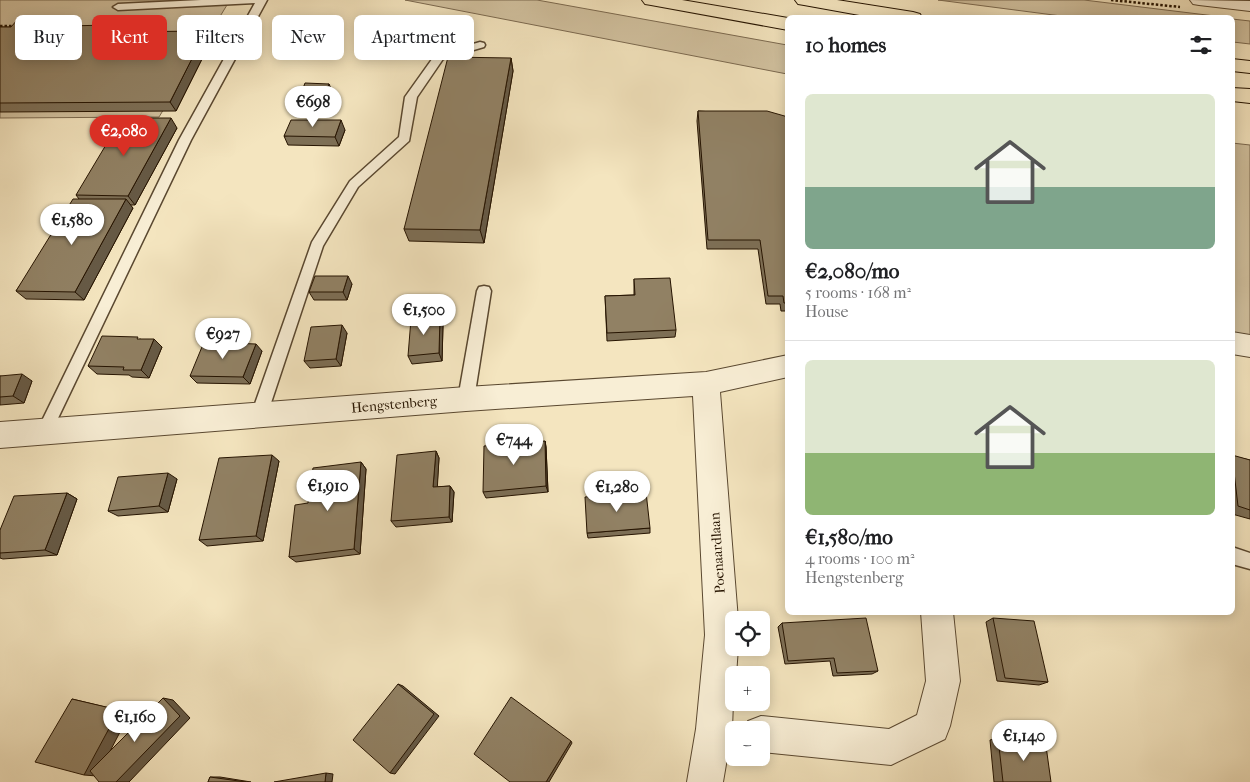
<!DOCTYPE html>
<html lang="en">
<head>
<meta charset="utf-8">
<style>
  body { margin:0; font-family:"IM FELL French Canon",serif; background:#f2f2f2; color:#202124; height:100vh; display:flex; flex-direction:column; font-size:19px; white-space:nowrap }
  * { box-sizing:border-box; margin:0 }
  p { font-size:16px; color:#757577 }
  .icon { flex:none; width:28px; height:28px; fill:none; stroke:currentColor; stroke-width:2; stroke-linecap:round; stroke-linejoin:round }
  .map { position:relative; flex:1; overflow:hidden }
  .details { position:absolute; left:785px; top:15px; width:450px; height:600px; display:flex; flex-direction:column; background:#fff; border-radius:8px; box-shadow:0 2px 12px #0003 }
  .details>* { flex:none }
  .hud { position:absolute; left:15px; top:15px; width:475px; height:45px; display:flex; gap:10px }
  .controls { position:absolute; left:725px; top:611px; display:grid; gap:10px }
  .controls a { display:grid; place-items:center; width:45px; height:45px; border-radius:8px; background:#fff; box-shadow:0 2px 12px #0003; font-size:25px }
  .price { position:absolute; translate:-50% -42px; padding:0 11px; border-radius:18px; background:#fff; color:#222; font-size:16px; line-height:32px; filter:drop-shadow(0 1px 2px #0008) }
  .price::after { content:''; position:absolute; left:50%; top:30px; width:15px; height:11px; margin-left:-8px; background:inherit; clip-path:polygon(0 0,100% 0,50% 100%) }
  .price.current { background:#d93025; color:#fff }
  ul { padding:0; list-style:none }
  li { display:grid; align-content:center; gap:10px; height:265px; padding:0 20px }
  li+li { border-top:1px solid #e0e0e0 }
  li span { display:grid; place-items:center; height:155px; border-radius:8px; color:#555 }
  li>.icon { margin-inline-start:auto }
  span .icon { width:90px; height:90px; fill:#fffc; stroke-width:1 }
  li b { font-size:21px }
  h2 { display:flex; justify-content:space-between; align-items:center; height:60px; padding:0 20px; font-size:21px }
  .tag { padding:0 18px; border-radius:8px; background:#fff; box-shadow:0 2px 12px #0003; font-size:18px; line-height:45px }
  .tag.current { background:#d93025; color:#fff }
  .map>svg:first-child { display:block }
</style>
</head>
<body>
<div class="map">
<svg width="1250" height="782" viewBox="0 0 1250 782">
  <rect width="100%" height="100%" fill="#f4e5bf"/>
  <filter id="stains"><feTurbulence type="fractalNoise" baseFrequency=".004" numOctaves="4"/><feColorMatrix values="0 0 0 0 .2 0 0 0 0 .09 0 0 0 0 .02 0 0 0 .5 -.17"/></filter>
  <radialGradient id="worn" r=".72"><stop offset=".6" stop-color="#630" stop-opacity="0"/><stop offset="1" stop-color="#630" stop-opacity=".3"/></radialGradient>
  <g fill="#d1c19f" stroke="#7c6a50">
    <path d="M0 0H230L159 117 0 118Z"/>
    <path d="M405 0H537L787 45V74Z"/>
    <path d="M938 0H1084L1223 17H1069Z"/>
    <path d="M1232 19 1250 21V44L1233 42Z"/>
    <path d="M1232 143 1250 145V336L1233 333Z"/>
  </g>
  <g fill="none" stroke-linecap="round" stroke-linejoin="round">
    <g stroke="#5a4830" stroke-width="3">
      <g id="service">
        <path d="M201 0H267L191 140 49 437 44 439 39 437 36 432 39 427 179 140 255 3 118 10 113 7 118 4Z"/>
        <path d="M480 42 484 43 485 45 484 47 443 59 417 97 409 141 358 187 323 246 267 415 264 420 259 422 254 420 251 415 312 242 350 181 399 137 405 97 435 55Z"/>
        <path d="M484 286 489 287 491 291 474 399 471 404 466 406 461 404 458 399 477 291 479 287Z"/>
        <path d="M1232 547 1250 553V569L1232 564Z"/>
      </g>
    </g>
    <g stroke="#5a4830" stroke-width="2">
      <g id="minor">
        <path d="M1190 0 1250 1V11L1199 5 1193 4Z"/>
        <path d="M1232 332 1250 335V357L1232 354Z"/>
        <path d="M788 355V377L720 392 738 620H734V648H738L736 675H734L732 729 723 782H687L696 729 705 635 693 396 466 411 0 448V422L466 387 706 372Z"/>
        <path d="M921 612H953L960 681 950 726 945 739 891 765 761 752V730H745L748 721 761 716 889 729 917 715 926 681Z"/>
      </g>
    </g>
    <g stroke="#261401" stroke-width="2">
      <g id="motorway">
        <path d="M642 0H682L788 18V30L651 5 645 4Z"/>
        <path d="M795 0H837L913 12 920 14 922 18H876L804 5 798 4Z"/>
        <path d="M1232 59 1250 61V73L1232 71Z"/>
        <path d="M1232 88 1250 89V103L1232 101Z"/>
      </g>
    </g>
    <g stroke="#261401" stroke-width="2.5" stroke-dasharray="2.5 2" stroke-linecap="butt">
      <path d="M1111 0 1180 7"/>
      <path d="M0 26H16"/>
      <path d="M37 26 64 27"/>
    </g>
    <use href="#service" fill="#f8eed5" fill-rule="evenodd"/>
    <use href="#minor" fill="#f8eed5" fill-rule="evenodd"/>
    <use href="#motorway" fill="#f4e5bf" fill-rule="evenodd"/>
  </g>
  <g fill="#7d6f56" stroke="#261401">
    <path d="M0 27H42L111 32 211 41 176 111 0 112Z"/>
    <path d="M511 58 513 71 484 243 409 241 404 229Z"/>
    <path d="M329 84 333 94 330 101 306 100 302 91Z"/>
    <path d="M698 111 788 117V311H781L780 304H766L758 249H707L697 121Z"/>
    <path d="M177 128 135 205H130L133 208 84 300 26 299 16 291 79 199 76 195Z"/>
    <path d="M345 130 339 146 288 145 284 136Z"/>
    <path d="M634 279 676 330 675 337 607 341 605 296 634 295Z"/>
    <path d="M352 284 347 300H314L309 292Z"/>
    <path d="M440 317 443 325 442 361 412 364 408 356Z"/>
    <path d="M347 333 341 366 310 368 304 361Z"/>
    <path d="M140 339 162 347 149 378 132 377 129 375 97 374 88 366Z"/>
    <path d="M262 351 250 384 197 383 190 376Z"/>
    <path d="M0 376 32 381 24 403 0 405Z"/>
    <path d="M545 441 546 447 548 492 486 498 483 492Z"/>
    <path d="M436 451 439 458 437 487 450 486 454 492 452 522 396 527 391 521Z"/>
    <path d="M1232 456 1250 460V519L1232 514Z"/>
    <path d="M279 461 263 541 207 546 199 540Z"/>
    <path d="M361 462 366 469 360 554 296 562 289 557 308 503Z"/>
    <path d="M177 479 168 512 118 516 108 511Z"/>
    <path d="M67 493 77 499 57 555 3 559 0 558V530Z"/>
    <path d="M650 528V533L588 538 587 533Z"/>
    <path d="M993 618 1048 682 1039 685 997 681 986 622Z"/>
    <path d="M782 623 878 671 872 674 833 676 830 661 785 664 778 627Z"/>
    <path d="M998 738 1051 782H994L990 740Z"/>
    <path d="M210 777H220L251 782H208Z"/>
  </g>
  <g fill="#665a46" stroke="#261401">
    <path d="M36 19 43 28 29 27Z"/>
    <path d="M107 25 113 35 105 32Z"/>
    <path d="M206 31 211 41 176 111 170 102Z"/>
    <path d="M511 58 513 71 484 243 480 230Z"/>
    <path d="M329 84 333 94 330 101 326 91Z"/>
    <path d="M171 118 177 128 135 205 128 196Z"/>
    <path d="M341 120 345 130 339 146 335 137Z"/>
    <path d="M126 199 133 208 84 300 75 292Z"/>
    <path d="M348 276 352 284 347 300 343 292Z"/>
    <path d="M440 317 443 325 442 361 439 353Z"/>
    <path d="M342 325 347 333 341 366 336 359Z"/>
    <path d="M154 339 162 347 149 378 141 370Z"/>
    <path d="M256 344 262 351 250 384 243 377Z"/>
    <path d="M22 374 32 381 24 403 13 396Z"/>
    <path d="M545 441 546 447 548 492 546 486Z"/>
    <path d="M436 451 439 458 437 493 433 487Z"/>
    <path d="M272 455 279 461 263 541 256 536Z"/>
    <path d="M361 462 366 469 360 554 354 549Z"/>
    <path d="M168 473 177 479 168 512 159 506Z"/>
    <path d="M450 486 454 492 452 522 449 517Z"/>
    <path d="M67 493 77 499 57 555 45 550Z"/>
    <path d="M398 684 403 686 439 716 395 774 390 773Z"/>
    <path d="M163 698 173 700 190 718 129 782H116Z"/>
    <path d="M72 699 130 713 97 776 84 775Z"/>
    <path d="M571 741 572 743 549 782H546Z"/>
    <path d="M326 773 333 774 332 782H325Z"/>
  </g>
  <g fill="#918164" stroke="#261401">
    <path d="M18 19H36L29 27 107 25 105 32 206 31 170 102 0 103V27H11Z"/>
    <path d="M448 57 511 58 480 230 404 229Z"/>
    <path d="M305 83 329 84 326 91H302Z"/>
    <path d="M698 111H767L788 117V303H784L783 296H768L760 240H708Z"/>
    <path d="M122 118H171L128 196 76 195Z"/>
    <path d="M291 120H341L335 137 284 136Z"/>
    <path d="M73 199H126L75 292 16 291Z"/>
    <path d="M315 276H348L343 292H309Z"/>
    <path d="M670 278 676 330 607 333 605 296 635 295 634 279Z"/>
    <path d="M440 317 439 353 408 356 411 319Z"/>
    <path d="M342 325 336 359 304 361 311 327Z"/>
    <path d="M102 336 138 337 137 339H154L141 370H123L124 367 88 366Z"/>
    <path d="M204 342 256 344 243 377 190 376Z"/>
    <path d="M22 374 13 396 0 397V376Z"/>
    <path d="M545 441 546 486 483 492 484 446Z"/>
    <path d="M436 451 433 487 450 486 449 517 391 521 397 455Z"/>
    <path d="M272 455 256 536 199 540 219 458Z"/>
    <path d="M1232 455 1250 460V510L1238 506Z"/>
    <path d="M361 462 354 549 289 557 295 505 308 503 313 468Z"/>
    <path d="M168 473 159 506 108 511 118 477Z"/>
    <path d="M646 492 650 528 587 533 585 497Z"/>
    <path d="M67 493 45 550 0 553V530L14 496Z"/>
    <path d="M866 618 878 671 837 673 834 658 788 661 782 623Z"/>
    <path d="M993 618 1034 621 1048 682 1005 678Z"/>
    <path d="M398 684 434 714 390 773 353 740Z"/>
    <path d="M511 697 571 741 546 782H510L474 754Z"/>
    <path d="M163 698 180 716 116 782H99L90 771Z"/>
    <path d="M72 699 119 710 84 775 35 762Z"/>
    <path d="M998 738 1046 746 1051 782H1003Z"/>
    <path d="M326 773 325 782H274Z"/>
    <path d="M210 777 246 782H208Z"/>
  </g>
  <g text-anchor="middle" stroke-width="4" stroke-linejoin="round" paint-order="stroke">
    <g font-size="14" fill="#261401" stroke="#f8eed5">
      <text transform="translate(394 404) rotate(-5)" y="5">Hengstenberg</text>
      <text transform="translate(717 553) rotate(-94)" y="5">Poenaardlaan</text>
    </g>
  </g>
  <rect width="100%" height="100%" filter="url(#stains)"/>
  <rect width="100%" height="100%" fill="url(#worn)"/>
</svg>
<div class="controls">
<a><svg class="icon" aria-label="locate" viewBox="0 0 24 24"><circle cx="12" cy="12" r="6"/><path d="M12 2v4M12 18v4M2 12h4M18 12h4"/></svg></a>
<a>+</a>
<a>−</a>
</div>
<b class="price" style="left:313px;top:128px">€698</b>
<b class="price current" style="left:124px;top:157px">€2,080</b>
<b class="price" style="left:72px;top:246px">€1,580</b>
<b class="price" style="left:424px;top:336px">€1,500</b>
<b class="price" style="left:223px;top:360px">€927</b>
<b class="price" style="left:514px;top:466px">€744</b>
<b class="price" style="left:328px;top:512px">€1,910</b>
<b class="price" style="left:617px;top:513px">€1,280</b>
<b class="price" style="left:135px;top:743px">€1,160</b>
<b class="price" style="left:1024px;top:762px">€1,140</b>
<div class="hud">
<a class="tag">Buy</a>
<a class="tag current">Rent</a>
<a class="tag">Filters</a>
<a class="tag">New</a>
<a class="tag">Apartment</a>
</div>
<section class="details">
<h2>10 homes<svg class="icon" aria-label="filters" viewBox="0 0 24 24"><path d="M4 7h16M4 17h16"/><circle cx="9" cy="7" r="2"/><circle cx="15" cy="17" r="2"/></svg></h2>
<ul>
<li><span style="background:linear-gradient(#dfe7d0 60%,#7fa58c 0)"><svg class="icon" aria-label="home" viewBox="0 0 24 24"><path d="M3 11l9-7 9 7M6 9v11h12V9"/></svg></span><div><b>€2,080/mo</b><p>5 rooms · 168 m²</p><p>House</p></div></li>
<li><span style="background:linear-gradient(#dfe7d0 60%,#8fb573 0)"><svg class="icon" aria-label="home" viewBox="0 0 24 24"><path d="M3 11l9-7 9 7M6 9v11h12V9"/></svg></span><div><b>€1,580/mo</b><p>4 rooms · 100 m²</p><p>Hengstenberg</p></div></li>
</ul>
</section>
</div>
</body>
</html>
